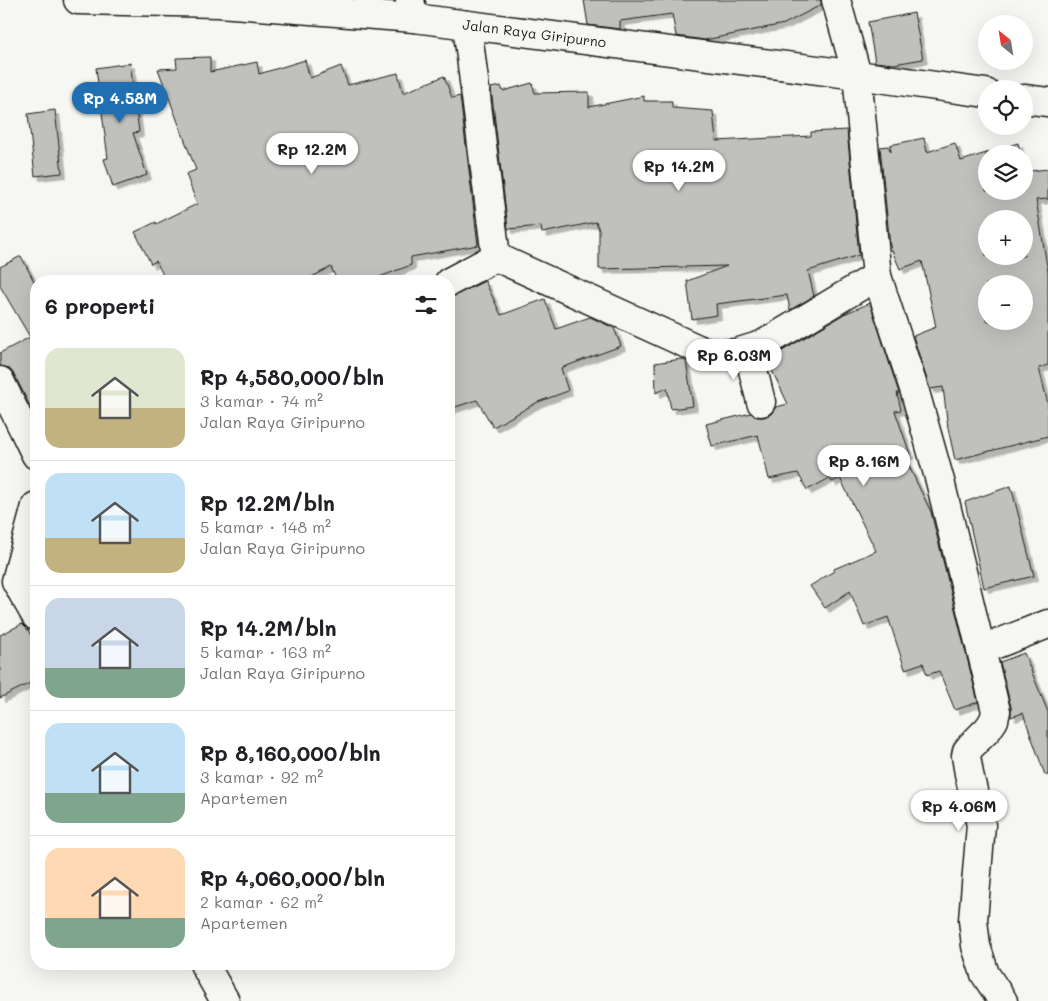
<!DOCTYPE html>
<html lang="id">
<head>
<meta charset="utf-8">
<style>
  body { margin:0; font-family:Mali,sans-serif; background:#f2f2f2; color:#202124; height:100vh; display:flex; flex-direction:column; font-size:19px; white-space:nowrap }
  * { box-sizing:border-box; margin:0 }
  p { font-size:16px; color:#757577 }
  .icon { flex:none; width:28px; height:28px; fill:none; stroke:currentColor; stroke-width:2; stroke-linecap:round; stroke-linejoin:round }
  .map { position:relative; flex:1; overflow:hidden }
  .drawer { position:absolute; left:30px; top:275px; width:425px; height:695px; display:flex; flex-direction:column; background:#fff; border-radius:20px; box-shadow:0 5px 20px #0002 }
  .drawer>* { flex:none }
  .needle { width:32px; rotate:330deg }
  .buttons { position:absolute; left:978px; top:15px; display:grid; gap:10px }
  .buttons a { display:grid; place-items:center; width:55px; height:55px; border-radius:50%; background:#fff; box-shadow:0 5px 20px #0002; font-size:25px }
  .price { position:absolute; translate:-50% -42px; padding:0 11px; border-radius:18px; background:#fff; color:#222; font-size:16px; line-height:32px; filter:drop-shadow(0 1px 2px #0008) }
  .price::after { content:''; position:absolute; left:50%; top:30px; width:15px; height:11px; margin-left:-8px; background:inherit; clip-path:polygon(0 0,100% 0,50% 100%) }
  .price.active { background:#1f6fb2; color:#fff }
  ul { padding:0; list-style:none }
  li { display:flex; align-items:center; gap:15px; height:125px; padding:0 15px }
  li+li { border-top:1px solid #e0e0e0 }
  li span { display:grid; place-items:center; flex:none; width:140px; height:100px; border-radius:15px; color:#555 }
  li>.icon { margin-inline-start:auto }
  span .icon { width:60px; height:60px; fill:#fffc; stroke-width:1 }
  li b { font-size:21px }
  h2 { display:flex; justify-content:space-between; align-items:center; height:60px; padding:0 15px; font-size:21px }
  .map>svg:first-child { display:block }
</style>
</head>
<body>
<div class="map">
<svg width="1048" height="1001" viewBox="0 0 1048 1001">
  <defs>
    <filter id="shadow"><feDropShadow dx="4.5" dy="4.5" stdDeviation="0" flood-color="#0004"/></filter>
  </defs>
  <rect width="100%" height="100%" fill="#f6f6f2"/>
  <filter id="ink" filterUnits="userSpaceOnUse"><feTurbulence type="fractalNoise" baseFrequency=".02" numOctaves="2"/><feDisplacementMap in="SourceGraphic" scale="10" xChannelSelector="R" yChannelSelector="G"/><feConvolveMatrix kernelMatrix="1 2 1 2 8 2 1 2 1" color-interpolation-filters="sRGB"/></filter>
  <g filter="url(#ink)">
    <g fill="#c0c0bd" stroke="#1c1c1c" fill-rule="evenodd" filter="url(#shadow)">
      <path d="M584 0H821V5L784 24 705 40 676 36 672 14 620 21V29L588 25Z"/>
      <path d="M914 13 923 59 894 64 875 62 868 22Z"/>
      <path d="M210 57V72L257 62 259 74 305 60 310 78 341 66 348 85 398 73 403 93 444 76 452 98 460 96 478 245 411 257V265L369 281H337L331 267 304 281H166L156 261 151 264 135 232 156 222V224L197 204 186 174 196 170 158 69 177 68 176 58Z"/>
      <path d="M130 63 139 132 133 133 147 175 113 187 104 159 108 158 96 68Z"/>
      <path d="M532 83 535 93 589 92V107L644 96V101H672V108L713 111 716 141 811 136V132L847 130 859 255 808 271 814 296 790 310 787 295 716 304 717 315 692 319 687 281 727 266 599 269V230L596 222 542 233 541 226 508 229 491 88 501 86 503 91Z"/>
      <path d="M55 110 62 173 35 176 28 114Z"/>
      <path d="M924 138 927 152 955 143 961 161 1018 143 1021 154H986V191H1024V160L1027 170 1029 169 1030 171 1048 169V199L1036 200 1048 272V365L1039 368 1048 404V436L955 460 948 428 943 387 930 389 913 336 936 327 922 261 900 269 890 246 880 147 888 146 891 152 890 145ZM986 219H1024V256H986ZM986 284H1024V321H986Z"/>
      <path d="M21 256 36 285V403L30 406 14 374 8 368 0 366V353L30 337 0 286V267Z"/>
      <path d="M485 281 501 315 545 299 556 329 590 317 614 328 621 346 561 368 568 391 538 402 493 427 477 400 449 409V298Z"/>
      <path d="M870 303 899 393H897L901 410 895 411 910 454 904 456 931 512 978 702 955 710 939 671 927 675 923 663 905 669 888 617 864 626 850 591 825 608 810 586 834 571V569L876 551 840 478 832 482 830 478 807 490 798 473 769 479 758 435 712 446 706 424 751 413 757 417H764L771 414 776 407 788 404 767 360 844 314Z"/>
      <path d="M681 359 686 361 693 406 671 409 667 388 656 393 655 363Z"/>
      <path d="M1011 486 1034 576 984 588 965 502Z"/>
      <path d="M22 624 28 630 36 645V680L0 698V635Z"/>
      <path d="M1024 653 1048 712V775H1045L1023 713 1011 717V707L1000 662Z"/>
    </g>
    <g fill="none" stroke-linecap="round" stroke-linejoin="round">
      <g stroke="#1c1c1c" stroke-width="31">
        <g id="street">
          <path d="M410 0 414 18"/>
          <path d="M836 0 857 75 877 276 915 392 940 481 981 650 1048 624"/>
          <path d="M467 25 496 257"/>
          <path d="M449 282 496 257 698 349 717 355 736 353 762 345 877 276"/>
          <path d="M748 350 761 402"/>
          <path d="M0 381 36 455"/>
          <path d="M36 506 16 581 36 616"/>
          <path d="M981 650 996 711 994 720 988 729 971 746 967 751 966 756 969 774 981 825 973 920 976 946 985 974 1003 1001"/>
          <path d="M204 964 225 1001"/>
        </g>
      </g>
      <g stroke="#1c1c1c" stroke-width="31">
        <g id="secondary">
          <path id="s1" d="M78 0 219 3 414 18 857 75 986 93"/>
          <path d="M1024 99 1048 102"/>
        </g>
      </g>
      <use href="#street" stroke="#f6f6f2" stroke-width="28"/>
      <use href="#secondary" stroke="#f6f6f2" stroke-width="28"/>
    </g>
  </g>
  <g text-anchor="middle" stroke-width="5" stroke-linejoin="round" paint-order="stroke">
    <g font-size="14" fill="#1c1c1c" stroke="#f6f6f2">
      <text dy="5" stroke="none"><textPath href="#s1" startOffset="458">Jalan Raya Giripurno</textPath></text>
    </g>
  </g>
</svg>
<div class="buttons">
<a><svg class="needle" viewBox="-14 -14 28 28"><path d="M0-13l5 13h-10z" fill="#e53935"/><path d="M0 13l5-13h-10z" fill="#757577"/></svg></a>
<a><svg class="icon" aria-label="locate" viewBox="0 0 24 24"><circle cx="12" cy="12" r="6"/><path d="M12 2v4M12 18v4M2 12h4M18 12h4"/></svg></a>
<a><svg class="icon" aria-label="layers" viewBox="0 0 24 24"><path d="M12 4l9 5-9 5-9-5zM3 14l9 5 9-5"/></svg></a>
<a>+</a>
<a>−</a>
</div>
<b class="price active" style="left:120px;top:124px">Rp 4.58M</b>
<b class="price" style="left:312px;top:175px">Rp 12.2M</b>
<b class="price" style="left:679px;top:192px">Rp 14.2M</b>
<b class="price" style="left:734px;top:381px">Rp 6.03M</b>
<b class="price" style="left:864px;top:487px">Rp 8.16M</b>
<b class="price" style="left:959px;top:832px">Rp 4.06M</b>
<section class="drawer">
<h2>6 properti<svg class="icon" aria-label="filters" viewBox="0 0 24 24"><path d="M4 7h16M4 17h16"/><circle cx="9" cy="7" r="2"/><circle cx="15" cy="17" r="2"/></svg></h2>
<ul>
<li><span style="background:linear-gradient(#dfe7d0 60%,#c2b280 0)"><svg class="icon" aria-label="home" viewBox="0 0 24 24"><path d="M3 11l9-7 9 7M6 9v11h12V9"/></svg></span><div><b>Rp 4,580,000/bln</b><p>3 kamar · 74 m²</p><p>Jalan Raya Giripurno</p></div></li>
<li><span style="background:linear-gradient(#bfe0f5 65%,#c2b280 0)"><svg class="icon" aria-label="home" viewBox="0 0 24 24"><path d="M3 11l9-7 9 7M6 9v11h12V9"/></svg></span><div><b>Rp 12.2M/bln</b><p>5 kamar · 148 m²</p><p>Jalan Raya Giripurno</p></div></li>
<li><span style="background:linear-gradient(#c9d6e8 70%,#7fa58c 0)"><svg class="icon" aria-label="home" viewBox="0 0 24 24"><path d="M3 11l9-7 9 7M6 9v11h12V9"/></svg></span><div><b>Rp 14.2M/bln</b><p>5 kamar · 163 m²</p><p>Jalan Raya Giripurno</p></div></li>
<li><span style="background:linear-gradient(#bfe0f5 70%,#7fa58c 0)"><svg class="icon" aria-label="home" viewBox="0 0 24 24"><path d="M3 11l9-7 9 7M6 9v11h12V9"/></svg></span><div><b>Rp 8,160,000/bln</b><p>3 kamar · 92 m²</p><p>Apartemen</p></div></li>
<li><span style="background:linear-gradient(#ffd9b3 70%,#7fa58c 0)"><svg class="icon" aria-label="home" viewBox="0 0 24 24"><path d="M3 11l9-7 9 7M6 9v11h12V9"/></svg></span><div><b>Rp 4,060,000/bln</b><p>2 kamar · 62 m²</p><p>Apartemen</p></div></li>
</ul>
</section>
</div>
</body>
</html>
